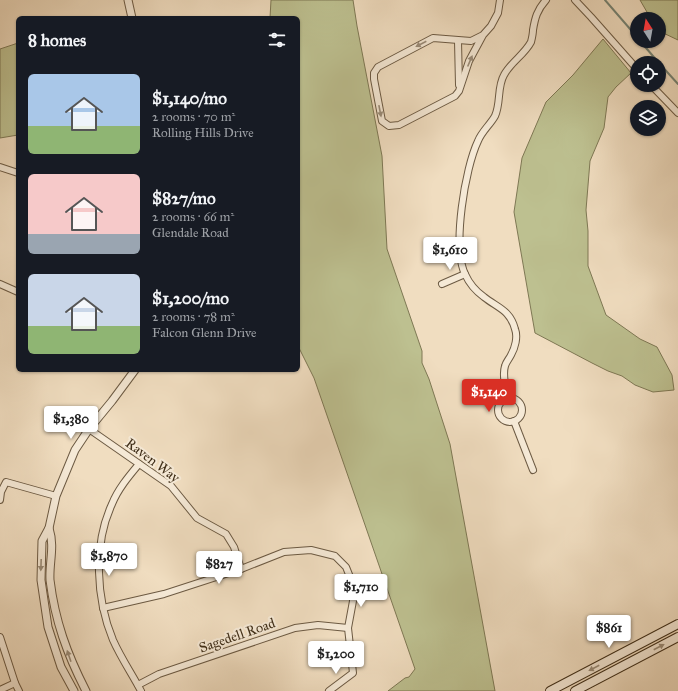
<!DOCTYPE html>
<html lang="en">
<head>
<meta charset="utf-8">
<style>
  body { margin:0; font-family:"IM FELL Great Primer",serif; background:#20242c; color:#f1f3f6; height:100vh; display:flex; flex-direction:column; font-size:15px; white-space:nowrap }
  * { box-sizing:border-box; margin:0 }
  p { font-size:13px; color:#9ea1a6 }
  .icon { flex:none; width:22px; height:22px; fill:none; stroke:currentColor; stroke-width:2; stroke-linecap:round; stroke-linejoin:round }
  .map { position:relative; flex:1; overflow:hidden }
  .side { position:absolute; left:16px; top:16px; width:284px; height:356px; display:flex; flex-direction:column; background:#171b24; border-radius:6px; box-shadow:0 1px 3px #0004 }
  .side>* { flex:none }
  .needle { width:26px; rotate:349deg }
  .buttons { position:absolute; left:630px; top:12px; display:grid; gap:8px }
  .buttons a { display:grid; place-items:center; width:36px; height:36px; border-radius:50%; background:#171b24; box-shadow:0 1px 3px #0004; font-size:20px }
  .price { position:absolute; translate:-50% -34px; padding:0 9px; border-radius:4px; background:#fff; color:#222; font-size:13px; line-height:26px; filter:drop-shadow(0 1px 2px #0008) }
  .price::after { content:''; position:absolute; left:50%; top:24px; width:12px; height:9px; margin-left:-6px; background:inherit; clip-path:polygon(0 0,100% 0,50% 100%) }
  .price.active { background:#d93025; color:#fff }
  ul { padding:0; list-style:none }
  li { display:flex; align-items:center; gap:12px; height:100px; padding:0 12px }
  li span { display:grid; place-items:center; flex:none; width:112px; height:80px; border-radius:6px; color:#555 }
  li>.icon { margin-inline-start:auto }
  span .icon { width:48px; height:48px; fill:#fffc; stroke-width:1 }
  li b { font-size:17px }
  h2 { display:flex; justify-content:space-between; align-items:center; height:48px; padding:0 12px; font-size:17px }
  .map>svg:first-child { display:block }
</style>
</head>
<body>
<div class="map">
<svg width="678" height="691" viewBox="0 0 678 691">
  <rect width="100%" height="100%" fill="#f0ddc0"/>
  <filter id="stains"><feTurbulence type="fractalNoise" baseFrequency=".005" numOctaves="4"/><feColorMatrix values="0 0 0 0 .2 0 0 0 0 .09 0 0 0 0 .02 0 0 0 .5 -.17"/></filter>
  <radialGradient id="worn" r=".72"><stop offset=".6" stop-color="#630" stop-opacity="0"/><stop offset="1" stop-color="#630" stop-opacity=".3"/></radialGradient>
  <g fill="#bdc090" stroke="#7e7854">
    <path d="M271 0H353L357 26 382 156 387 249 422 351V363L429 379 450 444 495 691H388L405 678 409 677 415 669 314 378 298 346V18H270Z"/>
    <path d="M640 0H678V40L659 31V19H651Z"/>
    <path d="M603 39 631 73 616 87 608 97 604 128 590 161 586 210 588 231V266L606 315 640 339 657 347 672 375 674 390 653 392 635 385 622 376 608 371 592 363 535 333 514 212 522 158 546 102 573 75Z"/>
    <path d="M18 43V135L0 138V49Z"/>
  </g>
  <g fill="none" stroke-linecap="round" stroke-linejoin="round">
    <g stroke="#768475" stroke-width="2">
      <path d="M605 0 637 37"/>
      <path d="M640 41 659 63"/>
      <path d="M659 63 678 84"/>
    </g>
    <g stroke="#6c5a43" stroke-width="8">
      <g id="minor">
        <path d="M575 0 591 17 637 69"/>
        <path d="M483 35 469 61 459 91 455 96 399 125 389 126 382 121 374 79V73L378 67 433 38 471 41 483 35 491 26 498 13 500 0"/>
        <path d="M458 41 459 85"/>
        <path d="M651 85 678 113"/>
        <path d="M0 167 18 173"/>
        <path d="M0 284 18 292"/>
        <path d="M442 284 465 274"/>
        <circle cx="510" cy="410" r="12"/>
        <path d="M508 399C506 388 502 376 505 366 506 362 509 359 511 355 515 348 518 337 515 329 510 310 498 308 484 297 477 292 469 283 465 274 452 247 465 168 478 141 482 131 490 125 495 116 501 103 497 87 504 75 511 62 524 55 531 42 532 38 533 34 533 30 535 18 537 10 546 0"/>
        <path d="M514 421 533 470"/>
        <path d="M89 429 171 486 197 518 226 534 234 547 241 569"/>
        <path d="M139 464C129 476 118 489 112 504 93 545 96 599 113 640 121 658 132 674 141 691"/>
        <path d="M0 500 1 492 6 482 56 496"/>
        <path d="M103 608 164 594 241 569 284 552 311 550 335 556 346 567 352 582 353 601 348 628 353 673 329 691"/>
        <path d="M0 637 15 683 19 691"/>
        <path d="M138 685 159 674 295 628 318 625 348 628"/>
        <path d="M0 690 15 683"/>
      </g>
    </g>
    <g stroke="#6c5a43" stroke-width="9">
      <g id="tertiary">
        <path d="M128 0 132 18"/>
        <path d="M49 528C55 547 49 562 50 580 55 621 67 654 86 691"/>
        <path d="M74 691 61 667 48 627 41 580 42 541 49 528 56 496 75 450 89 429 112 401 135 370"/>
      </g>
    </g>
    <g stroke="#402f19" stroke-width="10">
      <g id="secondary">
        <path d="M550 691 678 624"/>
        <path d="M575 691 678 637"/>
      </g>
    </g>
    <use href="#minor" stroke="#f5e9d6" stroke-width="6"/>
    <use href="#tertiary" stroke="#f5e9d6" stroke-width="7"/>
    <use href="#secondary" stroke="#f5e9d6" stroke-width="8"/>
  </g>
  <defs><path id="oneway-solid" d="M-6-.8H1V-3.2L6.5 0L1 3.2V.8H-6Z"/></defs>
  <g fill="#9a8c78">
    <use href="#oneway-solid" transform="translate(421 44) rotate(153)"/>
    <use href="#oneway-solid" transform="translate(470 61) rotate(-67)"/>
    <use href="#oneway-solid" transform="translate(380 111) rotate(79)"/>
    <use href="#oneway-solid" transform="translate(41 565) rotate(92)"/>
    <use href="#oneway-solid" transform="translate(659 647) rotate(-28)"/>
    <use href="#oneway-solid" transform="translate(69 656) rotate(-109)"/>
    <use href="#oneway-solid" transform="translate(594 668) rotate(152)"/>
  </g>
  <g text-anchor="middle" stroke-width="4" stroke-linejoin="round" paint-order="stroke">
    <g font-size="14" fill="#402f19" stroke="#f5e9d6">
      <text transform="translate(153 460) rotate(37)" y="5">Raven Way</text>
      <text transform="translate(237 635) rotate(-19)" y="5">Sagedell Road</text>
    </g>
  </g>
  <rect width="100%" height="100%" filter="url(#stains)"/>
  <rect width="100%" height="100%" fill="url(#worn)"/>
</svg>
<div class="buttons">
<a><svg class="needle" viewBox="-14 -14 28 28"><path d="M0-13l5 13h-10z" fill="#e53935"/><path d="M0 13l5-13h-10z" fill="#9ea1a6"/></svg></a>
<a><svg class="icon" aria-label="locate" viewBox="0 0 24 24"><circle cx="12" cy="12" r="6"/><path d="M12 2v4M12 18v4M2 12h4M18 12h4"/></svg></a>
<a><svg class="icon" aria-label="layers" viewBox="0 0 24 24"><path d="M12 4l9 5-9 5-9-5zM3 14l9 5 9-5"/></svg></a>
</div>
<b class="price" style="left:450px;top:271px">$1,610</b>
<b class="price active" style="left:489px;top:413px">$1,140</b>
<b class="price" style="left:71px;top:440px">$1,380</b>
<b class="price" style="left:109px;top:577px">$1,870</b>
<b class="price" style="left:219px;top:585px">$827</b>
<b class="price" style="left:361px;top:608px">$1,710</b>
<b class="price" style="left:609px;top:649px">$861</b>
<b class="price" style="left:336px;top:675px">$1,200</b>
<section class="side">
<h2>8 homes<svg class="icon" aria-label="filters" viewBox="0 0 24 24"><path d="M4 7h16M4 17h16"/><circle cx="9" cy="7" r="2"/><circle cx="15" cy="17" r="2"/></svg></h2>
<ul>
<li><span style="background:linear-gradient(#a9c7e8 65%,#8fb573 0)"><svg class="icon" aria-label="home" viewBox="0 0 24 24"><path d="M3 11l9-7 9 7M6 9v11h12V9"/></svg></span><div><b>$1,140/mo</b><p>2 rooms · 70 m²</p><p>Rolling Hills Drive</p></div></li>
<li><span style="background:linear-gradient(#f6c9c9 75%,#9aa5b1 0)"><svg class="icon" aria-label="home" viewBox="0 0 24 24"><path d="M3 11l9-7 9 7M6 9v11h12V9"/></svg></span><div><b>$827/mo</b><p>2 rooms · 66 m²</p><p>Glendale Road</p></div></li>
<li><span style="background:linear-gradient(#c9d6e8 65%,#8fb573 0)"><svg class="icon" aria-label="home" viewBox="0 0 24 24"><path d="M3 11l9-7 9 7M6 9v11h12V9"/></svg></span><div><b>$1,200/mo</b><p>2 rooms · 78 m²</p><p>Falcon Glenn Drive</p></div></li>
</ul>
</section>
</div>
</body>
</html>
